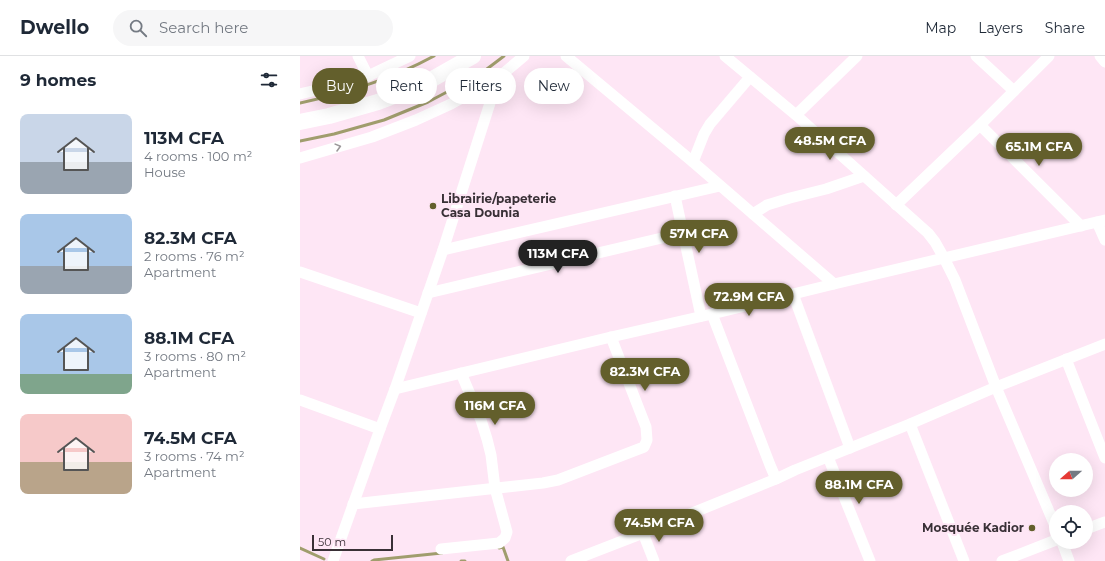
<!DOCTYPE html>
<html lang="en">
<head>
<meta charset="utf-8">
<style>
  body { margin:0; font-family:Montserrat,sans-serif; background:#f6f6f7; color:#1f2937; height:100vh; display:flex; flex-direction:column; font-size:15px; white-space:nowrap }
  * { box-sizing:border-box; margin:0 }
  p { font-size:13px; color:#747a83 }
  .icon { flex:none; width:22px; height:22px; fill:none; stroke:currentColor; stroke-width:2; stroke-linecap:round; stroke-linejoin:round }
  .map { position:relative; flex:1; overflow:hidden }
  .sheet { display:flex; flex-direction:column; background:#fff; width:300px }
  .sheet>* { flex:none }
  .top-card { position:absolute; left:12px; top:12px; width:380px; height:36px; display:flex; gap:8px }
  .needle { width:26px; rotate:249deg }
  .buttons { position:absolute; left:749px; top:397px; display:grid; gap:8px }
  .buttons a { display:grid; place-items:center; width:44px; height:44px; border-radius:50%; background:#fff; box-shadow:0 4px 16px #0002; font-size:20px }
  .scale { position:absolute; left:12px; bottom:10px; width:81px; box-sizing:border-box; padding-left:4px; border:2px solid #393036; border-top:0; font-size:11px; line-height:14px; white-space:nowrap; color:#393036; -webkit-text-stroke:3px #fee6f5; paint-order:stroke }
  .price { position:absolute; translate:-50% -34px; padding:0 9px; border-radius:14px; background:#635f2c; color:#fff; font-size:13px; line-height:26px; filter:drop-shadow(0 1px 2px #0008) }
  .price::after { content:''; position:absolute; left:50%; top:24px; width:12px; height:9px; margin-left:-6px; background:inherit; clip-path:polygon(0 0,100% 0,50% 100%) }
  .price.active { background:#222; color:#fff }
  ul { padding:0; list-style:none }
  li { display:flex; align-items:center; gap:12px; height:100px; padding:0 20px }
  li span { display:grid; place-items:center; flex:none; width:112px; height:80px; border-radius:8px; color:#555 }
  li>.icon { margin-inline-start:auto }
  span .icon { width:48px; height:48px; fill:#fffc; stroke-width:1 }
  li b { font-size:17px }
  h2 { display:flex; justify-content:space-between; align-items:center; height:48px; padding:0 20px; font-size:17px }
  .pill { padding:0 14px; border-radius:18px; background:#fff; box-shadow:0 4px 16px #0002; font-size:14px; line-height:36px }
  .pill.active { background:#635f2c; color:#fff }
  header { display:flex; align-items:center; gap:24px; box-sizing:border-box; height:56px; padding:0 20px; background:#fff; border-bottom:1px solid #e0e1e3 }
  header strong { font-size:19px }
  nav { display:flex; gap:22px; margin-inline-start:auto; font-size:14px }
  .search { width:280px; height:36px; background:#f6f6f7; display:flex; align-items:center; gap:10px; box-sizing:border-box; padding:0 14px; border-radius:22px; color:#747a83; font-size:15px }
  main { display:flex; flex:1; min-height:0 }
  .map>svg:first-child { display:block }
</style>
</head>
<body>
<header>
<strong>Dwello</strong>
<div class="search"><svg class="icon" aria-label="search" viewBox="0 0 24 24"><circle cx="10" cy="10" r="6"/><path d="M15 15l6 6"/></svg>Search here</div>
<nav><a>Map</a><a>Layers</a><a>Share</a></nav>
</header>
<main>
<section class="sheet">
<h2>9 homes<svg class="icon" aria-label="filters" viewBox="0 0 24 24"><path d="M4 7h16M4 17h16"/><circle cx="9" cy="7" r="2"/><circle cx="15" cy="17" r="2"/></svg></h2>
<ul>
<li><span style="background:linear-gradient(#c9d6e8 60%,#9aa5b1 0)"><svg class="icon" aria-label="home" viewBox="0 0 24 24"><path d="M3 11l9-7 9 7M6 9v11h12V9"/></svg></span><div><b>113M CFA</b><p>4 rooms · 100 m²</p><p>House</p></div></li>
<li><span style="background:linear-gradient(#a9c7e8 65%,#9aa5b1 0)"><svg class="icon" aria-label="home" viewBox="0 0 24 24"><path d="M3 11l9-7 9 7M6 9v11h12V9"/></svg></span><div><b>82.3M CFA</b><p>2 rooms · 76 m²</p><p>Apartment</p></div></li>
<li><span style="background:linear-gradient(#a9c7e8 75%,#7fa58c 0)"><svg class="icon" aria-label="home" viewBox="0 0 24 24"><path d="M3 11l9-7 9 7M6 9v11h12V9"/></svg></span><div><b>88.1M CFA</b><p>3 rooms · 80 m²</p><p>Apartment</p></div></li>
<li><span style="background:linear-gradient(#f6c9c9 60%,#b9a48a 0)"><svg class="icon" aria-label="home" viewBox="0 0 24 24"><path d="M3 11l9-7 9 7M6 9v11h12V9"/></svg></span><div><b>74.5M CFA</b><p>3 rooms · 74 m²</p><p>Apartment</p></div></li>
</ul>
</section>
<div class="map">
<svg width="805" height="505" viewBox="0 0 805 505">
  <rect width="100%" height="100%" fill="#fee6f5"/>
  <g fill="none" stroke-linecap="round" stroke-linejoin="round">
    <g stroke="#a09d6d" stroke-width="3">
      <path d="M0 47C47 37 92 23 134 0"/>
      <path d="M0 85 34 78 84 64 128 46 179 19 204 0"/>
      <path d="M0 492 24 503"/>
      <path d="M199 492 203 491 208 505"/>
      <path d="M72 505 74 504 142 497"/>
      <path d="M161 505H165"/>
    </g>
    <g stroke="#fff" stroke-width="11">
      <path d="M58 0 68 20"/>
      <path d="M266 0 393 106 534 228"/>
      <path d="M425 0 496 59 628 177 635 186 644 202 655 224 696 331 756 472"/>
      <path d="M676 0 714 35"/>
      <path d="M800 0 805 6"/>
      <path d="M0 38 21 33 68 20 110 0"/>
      <path d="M496 59 557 0"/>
      <path d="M680 69 781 170"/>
      <path d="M0 102 72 81 116 64 151 48 198 22 224 0"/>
      <path d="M393 106 404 78 410 68 450 21"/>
      <path d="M375 140 401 260"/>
      <path d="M596 149 680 69 749 0"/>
      <path d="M453 158 467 149 490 142 526 133 564 120"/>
      <path d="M797 166 805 184"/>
      <path d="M143 194 420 130"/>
      <path d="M0 216 121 257"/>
      <path d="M128 237 383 177"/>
      <path d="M493 238 550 392"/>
      <path d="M412 258 470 409 476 423"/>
      <path d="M766 303 805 402"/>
      <path d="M95 333 311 281 412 258 534 228 805 164"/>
      <path d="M0 344 80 373"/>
      <path d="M610 368 664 505"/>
      <path d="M528 401 570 505"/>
      <path d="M53 448 243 427 258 424 344 391 347 384 346 371 311 281"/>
      <path d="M786 473 805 466"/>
      <path d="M343 477 354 505"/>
      <path d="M762 486 769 505"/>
      <path d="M141 493 199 487 205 482 207 476 195 432 191 399 187 383 181 364 161 317"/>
      <path d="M33 505 80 373 95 333 143 194 198 22"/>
      <path d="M271 505 343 477 476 423 495 414 610 368 696 331 805 288"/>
      <path d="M702 505 756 484"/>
    </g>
    <path stroke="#fff" stroke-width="16" d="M0 66 29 60 78 46 120 30 173 0"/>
  </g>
  <defs><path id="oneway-chevron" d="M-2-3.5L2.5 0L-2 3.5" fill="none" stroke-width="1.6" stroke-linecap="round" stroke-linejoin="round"/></defs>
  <use stroke="#9c989a" href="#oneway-chevron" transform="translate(38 91) rotate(-15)"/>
  <g fill="#635f2c" stroke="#fee6f5" stroke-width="1.5">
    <circle cx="133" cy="150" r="4"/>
    <circle cx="732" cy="472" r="4"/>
  </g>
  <g text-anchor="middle" stroke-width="4" stroke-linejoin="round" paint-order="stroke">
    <g font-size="12" font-weight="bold" fill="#393036" stroke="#fee6f5" text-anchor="start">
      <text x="141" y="147">Librairie/papeterie<tspan x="141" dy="14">Casa Dounia</tspan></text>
      <text x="724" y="476" text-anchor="end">Mosquée Kadior</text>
    </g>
  </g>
</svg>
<div class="buttons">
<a><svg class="needle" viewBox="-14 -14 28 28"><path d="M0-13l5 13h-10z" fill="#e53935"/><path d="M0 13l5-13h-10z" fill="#747a83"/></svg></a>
<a><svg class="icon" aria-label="locate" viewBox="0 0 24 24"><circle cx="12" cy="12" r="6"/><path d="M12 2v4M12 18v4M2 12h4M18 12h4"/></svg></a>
</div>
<div class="scale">50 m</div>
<b class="price" style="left:530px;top:105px">48.5M CFA</b>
<b class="price" style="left:739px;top:111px">65.1M CFA</b>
<b class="price" style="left:399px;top:198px">57M CFA</b>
<b class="price active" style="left:258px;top:218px">113M CFA</b>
<b class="price" style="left:449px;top:261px">72.9M CFA</b>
<b class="price" style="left:345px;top:336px">82.3M CFA</b>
<b class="price" style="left:195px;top:370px">116M CFA</b>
<b class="price" style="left:559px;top:449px">88.1M CFA</b>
<b class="price" style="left:359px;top:487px">74.5M CFA</b>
<div class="top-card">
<a class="pill active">Buy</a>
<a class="pill">Rent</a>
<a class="pill">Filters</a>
<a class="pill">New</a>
</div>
</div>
</main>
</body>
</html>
